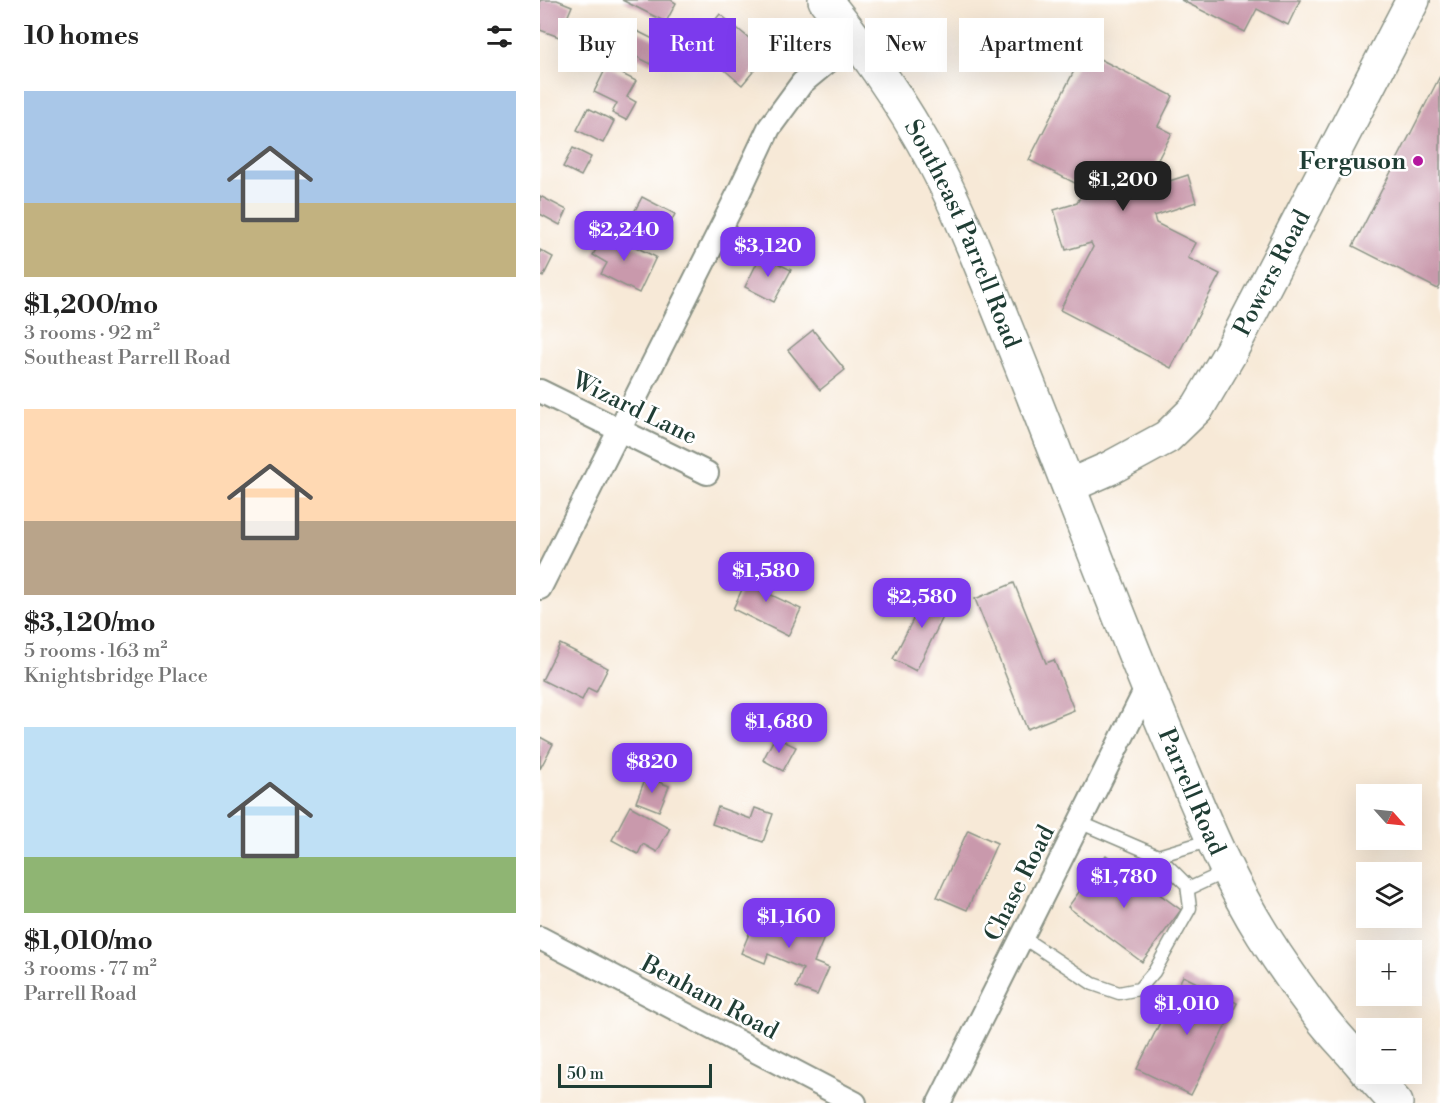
<!DOCTYPE html>
<html lang="en">
<head>
<meta charset="utf-8">
<style>
  body { margin:0; font-family:"Libre Bodoni",serif; background:#f6f6f6; color:#222; height:100vh; display:flex; flex-direction:column; font-size:22px; white-space:nowrap }
  * { box-sizing:border-box; margin:0 }
  p { font-size:20px; color:#767676 }
  .icon { flex:none; width:33px; height:33px; fill:none; stroke:currentColor; stroke-width:2; stroke-linecap:round; stroke-linejoin:round }
  .map { position:relative; flex:1; overflow:hidden }
  .sheet { display:flex; flex-direction:column; background:#fff; width:540px }
  .sheet>* { flex:none }
  .banner { position:absolute; left:18px; top:18px; width:570px; height:54px; display:flex; gap:12px }
  .needle { width:39px; rotate:117deg }
  .fabs { position:absolute; left:816px; top:784px; display:grid; gap:12px }
  .fabs a { display:grid; place-items:center; width:66px; height:66px; border-radius:0px; background:#fff; box-shadow:0 6px 24px #0002; font-size:30px }
  .scale { position:absolute; left:18px; bottom:15px; width:154px; box-sizing:border-box; padding-left:6px; border:3px solid #1f3d34; border-top:0; font-size:16px; line-height:21px; white-space:nowrap; color:#1f3d34; -webkit-text-stroke:4px #fff; paint-order:stroke }
  .price { position:absolute; translate:-50% -51px; padding:0 14px; border-radius:12px; background:#7c3aed; color:#fff; font-size:20px; line-height:39px; filter:drop-shadow(0 2px 3px #0008) }
  .price::after { content:''; position:absolute; left:50%; top:36px; width:18px; height:14px; margin-left:-9px; background:inherit; clip-path:polygon(0 0,100% 0,50% 100%) }
  .price.active { background:#222; color:#fff }
  ul { padding:0; list-style:none }
  li { display:grid; align-content:center; gap:12px; height:318px; padding:0 24px }
  li span { display:grid; place-items:center; height:186px; border-radius:0px; color:#555 }
  li>.icon { margin-inline-start:auto }
  span .icon { width:108px; height:108px; fill:#fffc; stroke-width:1 }
  li b { font-size:26px }
  h2 { display:flex; justify-content:space-between; align-items:center; height:72px; padding:0 24px; font-size:26px }
  .tag { padding:0 21px; border-radius:0px; background:#fff; box-shadow:0 6px 24px #0002; font-size:21px; line-height:54px }
  .tag.active { background:#7c3aed; color:#fff }
  main { display:flex; flex:1; min-height:0 }
  .map>svg:first-child { display:block }
</style>
</head>
<body>
<main>
<section class="sheet">
<h2>10 homes<svg class="icon" aria-label="filters" viewBox="0 0 24 24"><path d="M4 7h16M4 17h16"/><circle cx="9" cy="7" r="2"/><circle cx="15" cy="17" r="2"/></svg></h2>
<ul>
<li><span style="background:linear-gradient(#a9c7e8 60%,#c2b280 0)"><svg class="icon" aria-label="home" viewBox="0 0 24 24"><path d="M3 11l9-7 9 7M6 9v11h12V9"/></svg></span><div><b>$1,200/mo</b><p>3 rooms · 92 m²</p><p>Southeast Parrell Road</p></div></li>
<li><span style="background:linear-gradient(#ffd9b3 60%,#b9a48a 0)"><svg class="icon" aria-label="home" viewBox="0 0 24 24"><path d="M3 11l9-7 9 7M6 9v11h12V9"/></svg></span><div><b>$3,120/mo</b><p>5 rooms · 163 m²</p><p>Knightsbridge Place</p></div></li>
<li><span style="background:linear-gradient(#bfe0f5 70%,#8fb573 0)"><svg class="icon" aria-label="home" viewBox="0 0 24 24"><path d="M3 11l9-7 9 7M6 9v11h12V9"/></svg></span><div><b>$1,010/mo</b><p>3 rooms · 77 m²</p><p>Parrell Road</p></div></li>
</ul>
</section>
<div class="map">
<svg width="900" height="1103" viewBox="0 0 900 1103">
  <rect width="100%" height="100%" fill="#fff"/>
  <filter id="ink" filterUnits="userSpaceOnUse"><feTurbulence type="fractalNoise" baseFrequency=".0167" numOctaves="2"/><feDisplacementMap in="SourceGraphic" scale="12" xChannelSelector="R" yChannelSelector="G"/><feConvolveMatrix kernelMatrix="1 2 1 2 8 2 1 2 1" color-interpolation-filters="sRGB"/></filter>
  <filter id="wash" filterUnits="userSpaceOnUse"><feTurbulence type="fractalNoise" baseFrequency=".008" numOctaves="4" result="noise"/><feDisplacementMap in="SourceGraphic" scale="24" xChannelSelector="R" yChannelSelector="G"/><feGaussianBlur stdDeviation="1.35" result="paint"/><feColorMatrix in="noise" values="0 0 0 0 0 0 0 0 0 0 0 0 0 0 0 0 0 1.4 0 .05"/><feComposite in="paint" operator="in"/></filter>
  <g filter="url(#wash)">
    <rect width="100%" height="100%" fill="#f7e9d7"/>
    <g id="blocks">
      <g fill="#c999ac">
        <path d="M0 0H17L32 6 19 37 0 30Z"/>
        <path d="M82 0H131L136 3 126 22Z"/>
        <path d="M641 0H760L748 25 717 9 705 32Z"/>
        <path d="M180 14 228 54 202 85 166 54 174 44 163 35Z"/>
        <path d="M97 31 121 43 111 64 87 52Z"/>
        <path d="M544 51 633 96 618 126 632 133 606 182 608 188 648 175 656 202 614 216 616 223 656 243 648 258 680 274 631 368 520 310 553 247 551 243 526 250 514 210 537 203 545 188 489 160Z"/>
        <path d="M67 66 96 81 87 97 96 102 86 120 72 113 77 103 54 92Z"/>
        <path d="M900 76V286L898 289 813 246Z"/>
        <path d="M48 108 74 121 63 143 37 130Z"/>
        <path d="M33 148 51 157 41 176 23 167Z"/>
        <path d="M0 196 27 210 20 225 0 214Z"/>
        <path d="M102 197 135 214 120 243 87 226Z"/>
        <path d="M65 232 116 257 99 293 61 274 67 263 53 255Z"/>
        <path d="M0 250 13 257 3 277 0 275Z"/>
        <path d="M221 255 251 270 234 302 205 287Z"/>
        <path d="M273 330 305 370 280 390 248 350Z"/>
        <path d="M213 566 237 577 229 594 261 609 248 636 193 609Z"/>
        <path d="M474 583 506 663 514 660 534 710 487 729 435 599Z"/>
        <path d="M389 588 412 599 376 671 353 659Z"/>
        <path d="M20 644 68 668 56 692 48 688 42 700 2 680Z"/>
        <path d="M0 737 13 744 0 769Z"/>
        <path d="M235 737 256 747 243 771 223 760Z"/>
        <path d="M106 777 129 786 119 811 96 802Z"/>
        <path d="M90 806 130 828 117 852 103 844 98 854 72 840Z"/>
        <path d="M178 807 211 819 215 808 233 814 223 842 172 824Z"/>
        <path d="M428 830 457 843 427 910 397 897Z"/>
        <path d="M566 855 641 910 602 962 528 907Z"/>
        <path d="M244 915 286 933 274 962 289 968 277 995 256 987 263 969 228 954 225 963 201 953 216 917 239 927Z"/>
        <path d="M643 976 697 1003 651 1095 597 1069Z"/>
      </g>
    </g>
  </g>
  <g filter="url(#ink)">
    <use href="#blocks" fill-opacity="0" stroke="#8b9386" stroke-width="1.5"/>
    <g fill="none" stroke-linecap="round" stroke-linejoin="round">
      <g stroke="#8b9386" stroke-width="15">
        <g id="lane">
          <path d="M539 822 618 856 671 840"/>
          <path d="M648 889 687 871"/>
          <path d="M482 937 553 984 579 993 599 989 614 972 650 908 647 885 618 856"/>
        </g>
      </g>
      <g stroke="#8b9386" stroke-width="26">
        <g id="street">
          <path d="M0 391 167 473"/>
          <path d="M0 588 198 194 229 128 262 83 315 39"/>
          <path d="M0 938 315 1103"/>
          <path d="M399 1103 607 687"/>
        </g>
      </g>
      <g stroke="#8b9386" stroke-width="36">
        <g id="secondary">
          <path id="s1" d="M285 0C332 58 374 120 407 188 433 242 454 299 477 355 528 483 576 612 629 738 658 805 684 873 723 935 740 962 759 989 779 1015 793 1034 811 1051 826 1070"/>
          <path id="s2" d="M529 486 570 468 627 437 658 407 690 353 873 0"/>
          <path d="M830 1074 856 1103"/>
        </g>
      </g>
      <use href="#lane" stroke="#fff" stroke-width="12"/>
      <use href="#street" stroke="#fff" stroke-width="22"/>
      <use href="#secondary" stroke="#fff" stroke-width="33"/>
    </g>
  </g>
  <circle fill="#b5179e" stroke="#fff" stroke-width="2" cx="878" cy="161" r="6"/>
  <g text-anchor="middle" stroke-width="5" stroke-linejoin="round" paint-order="stroke">
    <g font-size="24" font-weight="bold" fill="#1f3d34" stroke="#fff" text-anchor="end">
      <text x="866" y="169">Ferguson</text>
    </g>
    <g font-size="24" fill="#1f3d34" stroke="#fff">
      <text dy="8" stroke="none"><textPath href="#s1" startOffset="273">Southeast Parrell Road</textPath></text>
      <text dy="8" stroke="none"><textPath href="#s2" startOffset="306">Powers Road</textPath></text>
      <text transform="translate(95 408) rotate(26)" y="8">Wizard Lane</text>
      <text dy="8" stroke="none"><textPath href="#s1" startOffset="876">Parrell Road</textPath></text>
      <text transform="translate(479 883) rotate(-63)" y="8">Chase Road</text>
      <text transform="translate(170 997) rotate(28)" y="8">Benham Road</text>
    </g>
  </g>
</svg>
<div class="fabs">
<a><svg class="needle" viewBox="-14 -14 28 28"><path d="M0-13l5 13h-10z" fill="#e53935"/><path d="M0 13l5-13h-10z" fill="#767676"/></svg></a>
<a><svg class="icon" aria-label="layers" viewBox="0 0 24 24"><path d="M12 4l9 5-9 5-9-5zM3 14l9 5 9-5"/></svg></a>
<a>+</a>
<a>−</a>
</div>
<div class="scale">50 m</div>
<b class="price active" style="left:583px;top:212px">$1,200</b>
<b class="price" style="left:84px;top:262px">$2,240</b>
<b class="price" style="left:228px;top:278px">$3,120</b>
<b class="price" style="left:226px;top:603px">$1,580</b>
<b class="price" style="left:382px;top:629px">$2,580</b>
<b class="price" style="left:239px;top:754px">$1,680</b>
<b class="price" style="left:112px;top:794px">$820</b>
<b class="price" style="left:584px;top:909px">$1,780</b>
<b class="price" style="left:249px;top:949px">$1,160</b>
<b class="price" style="left:647px;top:1036px">$1,010</b>
<div class="banner">
<a class="tag">Buy</a>
<a class="tag active">Rent</a>
<a class="tag">Filters</a>
<a class="tag">New</a>
<a class="tag">Apartment</a>
</div>
</div>
</main>
</body>
</html>
